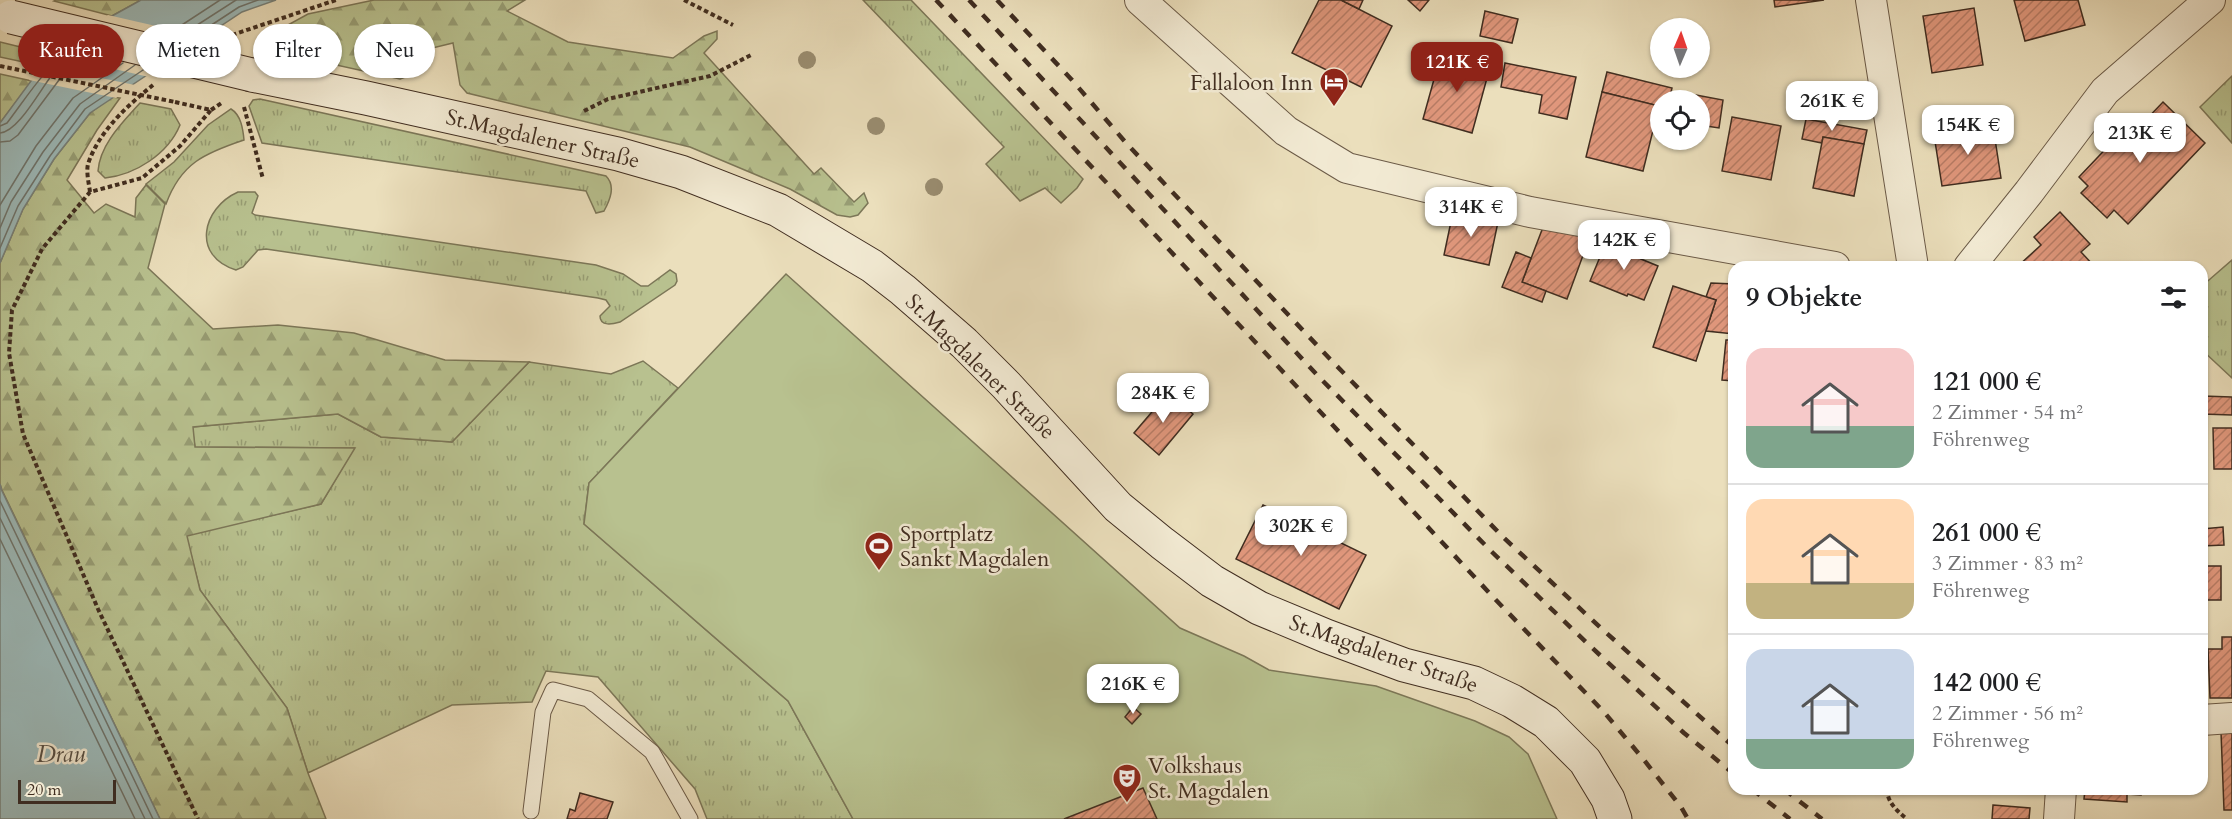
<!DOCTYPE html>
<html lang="de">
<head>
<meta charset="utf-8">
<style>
  body { margin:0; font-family:Cardo,serif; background:#f6f6f6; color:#202124; height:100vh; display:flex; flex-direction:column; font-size:22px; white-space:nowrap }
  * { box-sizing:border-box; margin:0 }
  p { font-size:20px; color:#757577 }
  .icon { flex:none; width:33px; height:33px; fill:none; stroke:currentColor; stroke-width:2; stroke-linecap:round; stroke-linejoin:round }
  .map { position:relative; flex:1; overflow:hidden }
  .sheet { position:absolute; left:1728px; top:261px; width:480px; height:534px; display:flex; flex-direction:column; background:#fff; border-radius:18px; box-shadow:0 2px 4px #0004 }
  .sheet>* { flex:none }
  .guide { position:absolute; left:18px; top:24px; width:570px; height:54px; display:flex; gap:12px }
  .needle { width:39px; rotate:2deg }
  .tools { position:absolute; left:1650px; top:18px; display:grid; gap:12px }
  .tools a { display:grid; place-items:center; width:60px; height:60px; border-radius:50%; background:#fff; box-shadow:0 2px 4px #0004; font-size:30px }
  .scale { position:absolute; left:18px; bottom:15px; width:98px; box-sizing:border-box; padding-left:6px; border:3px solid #402d20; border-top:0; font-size:16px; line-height:21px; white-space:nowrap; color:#402d20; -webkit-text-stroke:4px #f2ead3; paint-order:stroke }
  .price { position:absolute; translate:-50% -51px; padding:0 14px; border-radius:12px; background:#fff; color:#222; font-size:20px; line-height:39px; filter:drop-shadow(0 2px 3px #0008) }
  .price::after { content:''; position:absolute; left:50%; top:36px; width:18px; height:14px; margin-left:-9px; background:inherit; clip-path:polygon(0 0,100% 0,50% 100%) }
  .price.selected { background:#8f2418; color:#fff }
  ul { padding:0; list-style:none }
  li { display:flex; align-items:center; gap:18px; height:150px; padding:0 18px }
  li+li { border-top:2px solid #e0e0e0 }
  li span { display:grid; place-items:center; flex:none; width:168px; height:120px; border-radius:18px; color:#555 }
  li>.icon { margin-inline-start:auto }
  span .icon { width:72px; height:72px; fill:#fffc; stroke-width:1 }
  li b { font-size:26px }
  h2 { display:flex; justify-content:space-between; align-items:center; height:72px; padding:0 18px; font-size:26px }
  .tag { padding:0 21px; border-radius:27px; background:#fff; box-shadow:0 2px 4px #0004; font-size:21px; line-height:54px }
  .tag.selected { background:#8f2418; color:#fff }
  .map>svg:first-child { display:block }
</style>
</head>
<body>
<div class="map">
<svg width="2232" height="819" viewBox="0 0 2232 819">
  <defs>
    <pattern id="grass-tufts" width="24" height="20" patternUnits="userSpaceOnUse" patternTransform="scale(1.5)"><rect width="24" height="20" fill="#b8c18f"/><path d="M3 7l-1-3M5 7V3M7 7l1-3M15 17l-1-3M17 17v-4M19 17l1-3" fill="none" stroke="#979d74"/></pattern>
    <pattern id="forest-firs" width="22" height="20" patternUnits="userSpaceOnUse" patternTransform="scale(1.5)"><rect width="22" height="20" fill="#b8c18f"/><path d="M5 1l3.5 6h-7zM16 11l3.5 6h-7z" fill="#979d74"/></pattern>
    <pattern id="building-hatch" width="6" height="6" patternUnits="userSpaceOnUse" patternTransform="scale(1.5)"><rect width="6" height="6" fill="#e0977c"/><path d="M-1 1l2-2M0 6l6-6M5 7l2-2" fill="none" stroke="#b77c65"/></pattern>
  </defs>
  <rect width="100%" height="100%" fill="#ebdfbc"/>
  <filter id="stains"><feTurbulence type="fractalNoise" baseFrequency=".00333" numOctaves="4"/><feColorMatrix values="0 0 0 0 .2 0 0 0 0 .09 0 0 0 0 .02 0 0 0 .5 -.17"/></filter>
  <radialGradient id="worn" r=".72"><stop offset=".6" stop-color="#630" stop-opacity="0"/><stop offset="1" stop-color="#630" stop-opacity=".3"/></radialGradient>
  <g fill="url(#grass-tufts)" stroke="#7c7758" stroke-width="1.5">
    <path d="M863 0H911L1083 179 1077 188 1061 203 1045 188 1020 201 986 164 1004 147Z"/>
    <path d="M0 42 53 55 42 66 0 57Z"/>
    <path d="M2232 76V143L2200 107Z"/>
    <path d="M260 99 606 176C616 186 610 200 604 211L596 213 586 191 262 143 249 106 253 100Z"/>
    <path d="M140 103 171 109 180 125C168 154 135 175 105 178L98 171C100 144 123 122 140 103Z"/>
    <path d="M231 109C241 115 243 129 244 140 205 153 181 163 166 204L146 184 174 162 208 125Z"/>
    <path d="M238 192H255L258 196 252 213 255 215 596 265 623 274 641 286H648L670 270 676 274 677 281 675 285 620 322C613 324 600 327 600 316L610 306 606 300 598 298 266 249 258 250 243 267 236 270C191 256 202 208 238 192Z"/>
    <path d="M2232 260V378L2202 350V286Z"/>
    <path d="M643 361 678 388 589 483 584 524 788 701 853 819H707L695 789 598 677 546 671 532 702 452 705 308 773 287 708 200 590 186 535 321 504 354 448 195 447 192 427 338 414 381 437 452 442 529 362 611 374Z"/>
  </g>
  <g fill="url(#forest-firs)" stroke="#7c7758" stroke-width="1.5">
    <path d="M141 0 112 16 54 1 56 0Z"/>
    <path d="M374 0H525L507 11 568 42 673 58 704 36 717 31V39L704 53 814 174 821 168 854 202 864 193 868 203 858 215 850 217 837 215 790 189 690 147 467 93 460 85 453 43 428 49C426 69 418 73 400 79L277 52 286 26 308 14Z"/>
    <path d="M0 74 32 81 0 123Z"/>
    <path d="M112 97 120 98 97 130 67 180 94 213 106 204 135 217 136 198 146 185 165 204 148 268 213 329 278 325 354 333 445 360 529 362 452 442 381 437 338 414 193 427 195 447 355 448 321 504 187 536 200 590 287 708 308 773 326 819H160L2 490 0 484V263L23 209 54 159 90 113Z"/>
  </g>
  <path fill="#b8c18f" stroke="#7c7758" stroke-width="1.5" d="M786 274 1180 628 1244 656 1269 670 1376 686 1475 721 1509 737 1528 754 1557 819H853L788 701 584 524 589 483Z"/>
  <g fill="#9cbaba" stroke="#77827c" stroke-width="1.5">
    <path d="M141 0H276L242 12 90 113 54 159 23 209 0 263V123L42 66 53 55 112 16Z"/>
    <path d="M0 484 2 491 160 819H0Z"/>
  </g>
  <g fill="#ebdfbc">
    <path d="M108 15 208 38 149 77 49 54Z"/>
    <path d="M38 66H42L135 85 116 98 29 80Z"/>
  </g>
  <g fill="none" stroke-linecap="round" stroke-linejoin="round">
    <g stroke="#6e746d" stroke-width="1.5">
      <path d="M165 36 220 0"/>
      <path d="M177 38 236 0"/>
      <path d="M187 41 239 7 258 0"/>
      <path d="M0 126 7 123C27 97 44 68 71 50"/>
      <path d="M0 133C18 132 40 90 52 75 60 65 71 59 81 52"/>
      <path d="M0 142 10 141 18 135 59 80 67 72 93 55"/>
      <path d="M0 205 36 146 73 98 123 63"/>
      <path d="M0 228 11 202 43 152 80 104 135 65"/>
      <path d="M0 248 18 206 50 156 85 109 146 68"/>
      <path d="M0 501 153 819"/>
      <path d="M0 518 145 819"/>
      <path d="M0 539 135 819"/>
    </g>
  </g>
  <g fill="url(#building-hatch)" stroke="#402d20" stroke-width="1.5">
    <path d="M1319 0H1341L1392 26 1361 87 1292 53Z"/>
    <path d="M1341 0H1363L1359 9Z"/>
    <path d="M1408 0H1429L1420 11Z"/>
    <path d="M1774 0H1824L1775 7Z"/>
    <path d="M2014 0H2078L2085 25 2025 41Z"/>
    <path d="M1974 8 1983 65 1932 73 1923 16Z"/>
    <path d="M1485 11 1518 19 1512 43 1480 36Z"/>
    <path d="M1441 54 1490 67 1472 133 1423 119Z"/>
    <path d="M1505 63 1576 77 1567 119 1539 113 1542 95 1501 87Z"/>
    <path d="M1607 72 1672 88 1669 100H1660V122L1656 121 1659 106 1602 92Z"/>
    <path d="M1602 92 1659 106 1643 171 1586 157Z"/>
    <path d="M1696 95 1723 100 1719 128 1700 125V100H1695Z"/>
    <path d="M2163 102 2205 143 2128 224 2114 210 2107 218 2081 193 2088 186 2079 177 2134 119 2141 125Z"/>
    <path d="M1732 117 1781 126 1771 180 1722 171Z"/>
    <path d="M1806 119 1867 130 1864 144 1823 137 1822 143 1802 139Z"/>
    <path d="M1993 126 2001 178 1942 186 1934 135Z"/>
    <path d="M1823 137 1864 144 1854 196 1813 188Z"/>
    <path d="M1453 212 1498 222 1489 265 1444 255Z"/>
    <path d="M2060 212 2090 244 2081 252 2095 267H2017L2041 245 2034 237Z"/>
    <path d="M1545 222 1589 239 1567 299 1522 282Z"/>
    <path d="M1607 240 1643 255 1641 259 1658 266 1644 300 1628 294 1627 296 1590 281Z"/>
    <path d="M1516 252 1531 258 1522 282 1546 291 1542 302 1502 287Z"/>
    <path d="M1711 283 1734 284V334L1706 331 1716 300 1706 297Z"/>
    <path d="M1673 286 1716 300 1696 361 1653 347Z"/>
    <path d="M1734 331V381L1722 380 1726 340H1733Z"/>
    <path d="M1168 393 1193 414 1159 455 1134 433Z"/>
    <path d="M2202 396 2232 397V415L2202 414Z"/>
    <path d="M2213 428H2232V469H2214Z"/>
    <path d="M1263 505 1366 555 1339 609 1236 559Z"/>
    <path d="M2223 527 2224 545 2202 546V529Z"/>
    <rect x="2202" y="566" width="19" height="34"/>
    <path d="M2222 637H2232V698H2210L2208 649H2222Z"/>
    <path d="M1133 707 1141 714 1132 724 1125 717Z"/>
    <path d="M2221 732H2232V810H2224Z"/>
    <path d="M1143 788 1157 819H1064Z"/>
    <path d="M2085 789H2141V795L2127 794V802L2084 799Z"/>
    <path d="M580 793 613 802 607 819H567L570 809 575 811Z"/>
    <path d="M1993 805 2030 808 2029 819H1992Z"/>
  </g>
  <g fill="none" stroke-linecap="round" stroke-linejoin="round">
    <g stroke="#6b5a47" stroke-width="17">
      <path id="lane" d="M531 811 543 712 553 690 588 699 652 752 690 819"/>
    </g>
    <g stroke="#6b5a47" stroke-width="32">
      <g id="street">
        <path d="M1140 0 1286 131 1347 168 1530 212 1835 267"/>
        <path d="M1871 0 1913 267"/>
        <path d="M1969 267 2029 192 2105 91 2210 0"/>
        <path d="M2202 720 2232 718"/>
        <path d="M2059 819 2061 789"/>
      </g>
    </g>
    <g stroke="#402d20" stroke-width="35">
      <path id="secondary" d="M252 75 366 98 618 154 681 172 778 210 872 266 903 290 964 343 1006 385 1118 507 1162 543 1212 581 1259 608 1326 636 1404 665 1474 683 1512 701 1546 722 1585 761 1608 799 1615 819"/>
    </g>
    <g stroke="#402d20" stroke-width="4" stroke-dasharray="4.5 3" stroke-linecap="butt">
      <path d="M684 0 733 25"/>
      <path d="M232 35 336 0"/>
      <path d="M175 102 211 110 180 146 142 178 90 192 42 249 12 310 9 353 23 434 98 609 198 819"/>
      <path d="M244 107 263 179"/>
      <path d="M211 110 223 102"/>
      <path d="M584 111 608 99 710 76 751 55"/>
      <path d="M90 192C89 184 86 172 88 164 99 131 127 106 153 85"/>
      <path d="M1887 789C1887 802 1897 811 1907 819"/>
    </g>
    <use href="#lane" stroke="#f2ead3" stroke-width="15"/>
    <use href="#street" stroke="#f2ead3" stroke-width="30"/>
    <use href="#secondary" stroke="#f2ead3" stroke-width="33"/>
    <g stroke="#402d20" stroke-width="4.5" stroke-dasharray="10 10" stroke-linecap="butt">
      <path d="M936 0 1495 599 1604 712 1644 760 1681 807 1688 819"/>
      <path d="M969 0 1319 377 1492 552 1588 644 1684 733 1734 774"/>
      <path d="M997 0 1072 80 1127 144 1330 359 1504 538 1602 629 1734 747"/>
      <path d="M1752 789 1790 819"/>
      <path d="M1784 789 1822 819"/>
    </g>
    <g stroke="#402d20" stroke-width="35" stroke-linecap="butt">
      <path id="secondary-bridge" d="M11 17 252 75"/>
    </g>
    <path stroke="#402d20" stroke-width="4" stroke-dasharray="4.5 3" stroke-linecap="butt" d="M0 66 175 102"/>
    <use href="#secondary-bridge" stroke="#f2ead3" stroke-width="33"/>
  </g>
  <g fill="#9a8e72">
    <circle cx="807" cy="60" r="9"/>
    <circle cx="876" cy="126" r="9"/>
    <circle cx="934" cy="187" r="9"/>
  </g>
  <defs>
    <g id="hotel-pin" transform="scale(1.5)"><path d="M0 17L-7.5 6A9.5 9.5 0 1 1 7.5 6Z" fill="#8f2418" stroke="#f2ead3"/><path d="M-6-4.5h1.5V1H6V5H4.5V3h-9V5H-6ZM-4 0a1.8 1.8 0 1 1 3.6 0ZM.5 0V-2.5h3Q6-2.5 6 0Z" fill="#fff"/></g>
    <g id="stadium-pin" transform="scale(1.5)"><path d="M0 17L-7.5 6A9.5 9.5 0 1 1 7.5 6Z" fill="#8f2418" stroke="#f2ead3"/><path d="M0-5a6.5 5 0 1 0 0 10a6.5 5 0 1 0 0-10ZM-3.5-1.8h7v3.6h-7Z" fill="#fff"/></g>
    <g id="theatre-pin" transform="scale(1.5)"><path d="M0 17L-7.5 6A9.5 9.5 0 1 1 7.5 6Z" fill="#8f2418" stroke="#f2ead3"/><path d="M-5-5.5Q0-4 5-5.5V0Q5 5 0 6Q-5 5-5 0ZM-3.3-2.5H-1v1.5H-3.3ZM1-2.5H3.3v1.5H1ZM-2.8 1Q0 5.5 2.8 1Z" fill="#fff"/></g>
  </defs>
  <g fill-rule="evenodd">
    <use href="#hotel-pin" x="1334" y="82"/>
    <use href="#stadium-pin" x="879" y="546"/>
    <use href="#theatre-pin" x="1127" y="778"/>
  </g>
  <g text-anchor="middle" stroke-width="5" stroke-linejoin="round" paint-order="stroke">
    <g font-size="22" fill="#402d20" stroke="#f2ead3" text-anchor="start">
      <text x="1313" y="90" text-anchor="end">Fallaloon Inn</text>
      <text x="900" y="541">Sportplatz<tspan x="900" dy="25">Sankt Magdalen</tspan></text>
      <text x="1148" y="773">Volkshaus<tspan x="1148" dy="25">St. Magdalen</tspan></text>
    </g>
    <g font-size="22" fill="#402d20" stroke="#f2ead3">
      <text transform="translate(543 138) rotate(13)" y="8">St.Magdalener Straße</text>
      <text transform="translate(981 366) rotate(44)" y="8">St.Magdalener Straße</text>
      <text transform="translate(1384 653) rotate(19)" y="8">St.Magdalener Straße</text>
    </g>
    <g font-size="24" font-style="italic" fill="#575046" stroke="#f2ead3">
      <text x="61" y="762">Drau</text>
    </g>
  </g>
  <rect width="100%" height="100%" filter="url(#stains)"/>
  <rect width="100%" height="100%" fill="url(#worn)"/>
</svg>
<div class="tools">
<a><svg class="needle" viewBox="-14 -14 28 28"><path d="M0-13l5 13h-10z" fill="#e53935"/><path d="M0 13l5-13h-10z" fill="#757577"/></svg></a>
<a><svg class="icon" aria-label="locate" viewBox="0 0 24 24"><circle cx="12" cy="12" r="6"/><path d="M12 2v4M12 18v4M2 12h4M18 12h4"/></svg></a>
</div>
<div class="scale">20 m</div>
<b class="price selected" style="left:1457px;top:93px">121K €</b>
<b class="price" style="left:1832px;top:132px">261K €</b>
<b class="price" style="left:1968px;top:156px">154K €</b>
<b class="price" style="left:2140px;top:164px">213K €</b>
<b class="price" style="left:1471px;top:238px">314K €</b>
<b class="price" style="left:1624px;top:271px">142K €</b>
<b class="price" style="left:1163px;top:424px">284K €</b>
<b class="price" style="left:1301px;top:557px">302K €</b>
<b class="price" style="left:1133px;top:715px">216K €</b>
<div class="guide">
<a class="tag selected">Kaufen</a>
<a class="tag">Mieten</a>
<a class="tag">Filter</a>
<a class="tag">Neu</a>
</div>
<section class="sheet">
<h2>9 Objekte<svg class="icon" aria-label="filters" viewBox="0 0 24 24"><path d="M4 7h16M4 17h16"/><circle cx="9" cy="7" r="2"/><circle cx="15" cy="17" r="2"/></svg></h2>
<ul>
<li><span style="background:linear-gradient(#f6c9c9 65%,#7fa58c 0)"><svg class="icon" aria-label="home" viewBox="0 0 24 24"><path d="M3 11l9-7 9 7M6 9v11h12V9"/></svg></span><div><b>121 000 €</b><p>2 Zimmer · 54 m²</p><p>Föhrenweg</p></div></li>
<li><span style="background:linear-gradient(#ffd9b3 70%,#c2b280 0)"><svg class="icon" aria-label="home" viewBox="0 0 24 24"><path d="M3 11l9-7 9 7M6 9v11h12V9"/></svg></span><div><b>261 000 €</b><p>3 Zimmer · 83 m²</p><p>Föhrenweg</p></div></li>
<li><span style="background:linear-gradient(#c9d6e8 75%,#7fa58c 0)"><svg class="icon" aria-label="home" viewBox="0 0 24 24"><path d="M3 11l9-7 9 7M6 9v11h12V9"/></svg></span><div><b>142 000 €</b><p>2 Zimmer · 56 m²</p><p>Föhrenweg</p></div></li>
</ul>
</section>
</div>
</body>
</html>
